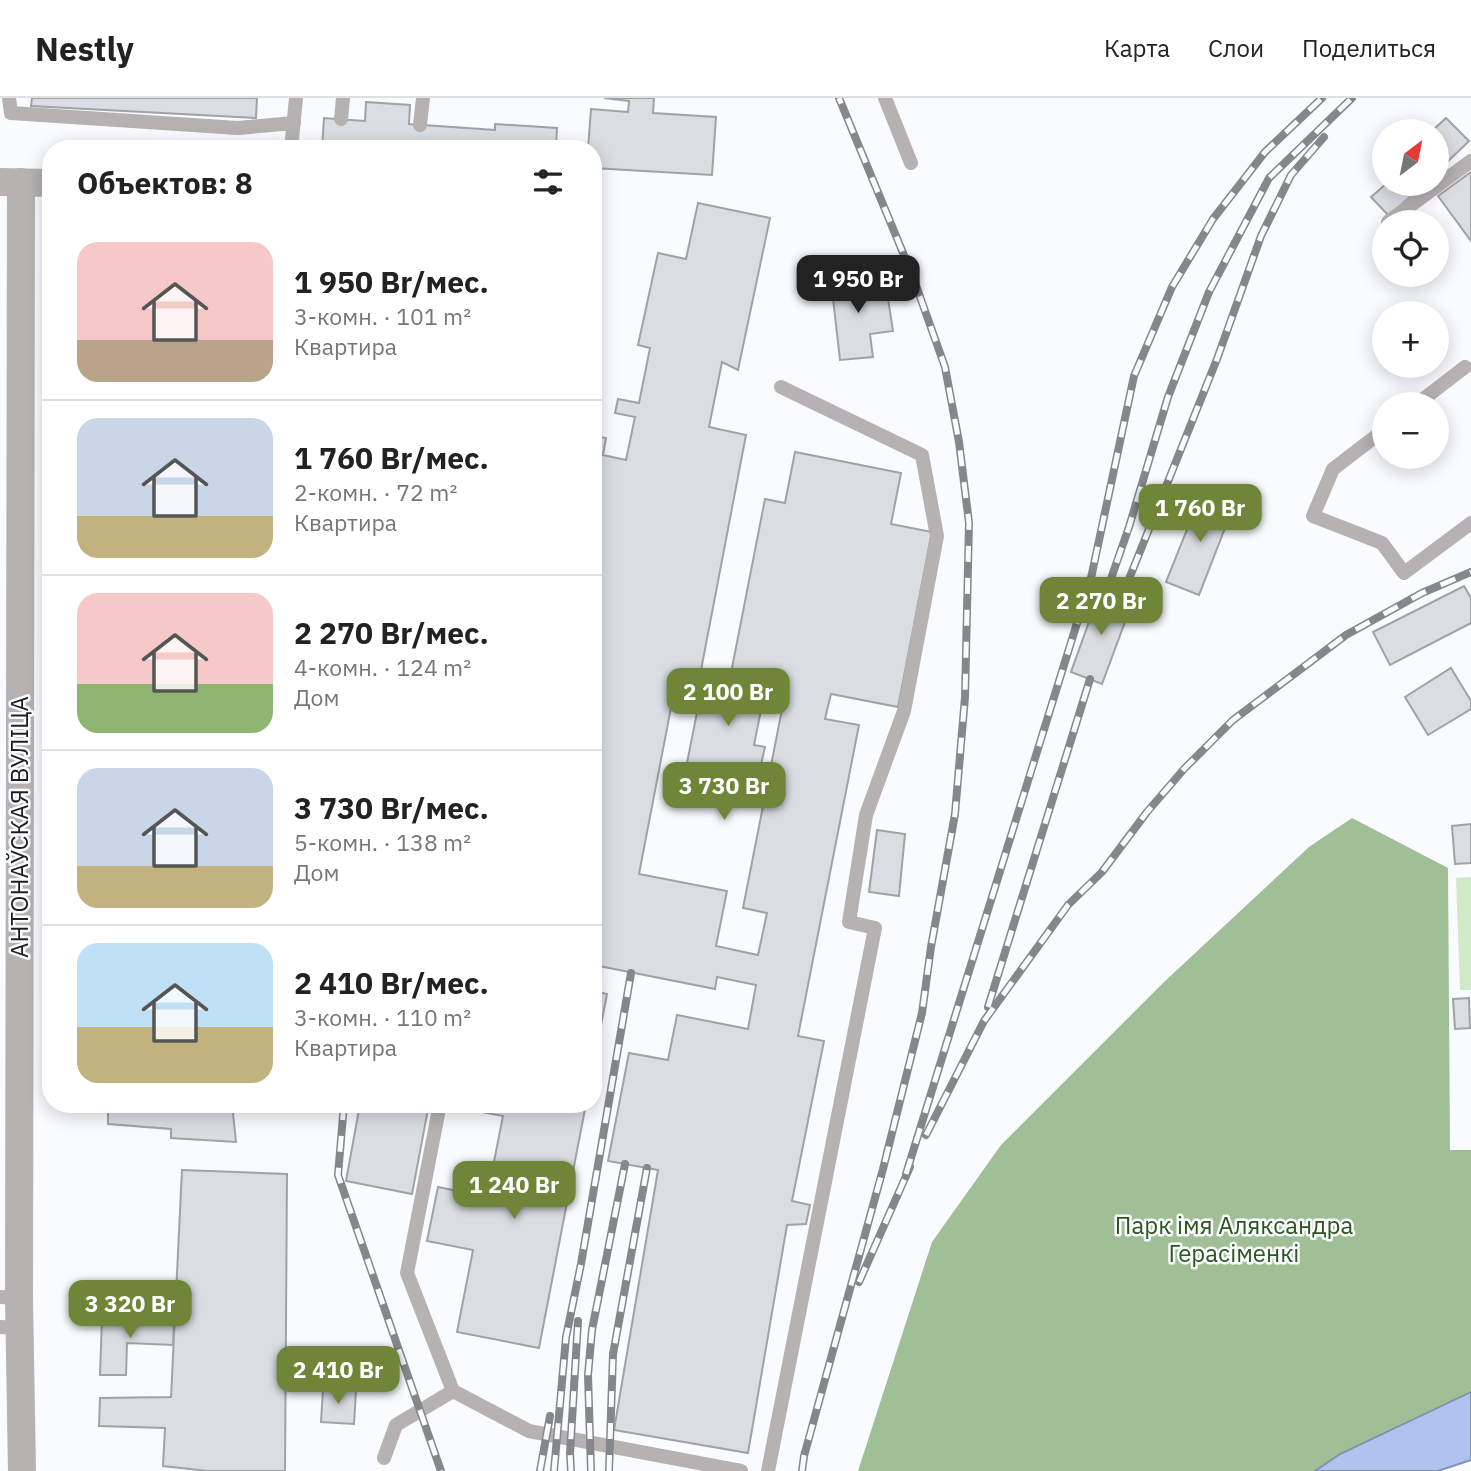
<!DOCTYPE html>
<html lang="ru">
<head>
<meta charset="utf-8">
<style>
  body { margin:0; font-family:"IBM Plex Sans",sans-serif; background:#f2f2f2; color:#222; height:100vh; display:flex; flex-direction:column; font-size:26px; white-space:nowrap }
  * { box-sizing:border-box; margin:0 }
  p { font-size:23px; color:#767676 }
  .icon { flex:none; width:38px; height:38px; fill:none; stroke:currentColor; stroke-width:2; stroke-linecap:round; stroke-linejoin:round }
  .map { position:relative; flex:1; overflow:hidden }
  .panel { position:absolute; left:42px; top:42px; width:560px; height:973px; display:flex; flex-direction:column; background:#fff; border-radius:28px; box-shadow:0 4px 18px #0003 }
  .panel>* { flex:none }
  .needle { width:46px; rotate:32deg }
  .tools { position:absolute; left:1372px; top:21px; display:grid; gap:14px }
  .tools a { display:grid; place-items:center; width:77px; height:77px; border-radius:50%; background:#fff; box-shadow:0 4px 18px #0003; font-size:35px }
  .price { position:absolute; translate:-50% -60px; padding:0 16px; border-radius:14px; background:#6f8537; color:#fff; font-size:23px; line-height:46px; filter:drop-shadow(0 2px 4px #0008) }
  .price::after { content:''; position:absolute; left:50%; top:42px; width:21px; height:16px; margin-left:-10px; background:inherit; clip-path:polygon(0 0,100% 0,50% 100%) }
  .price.selected { background:#222; color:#fff }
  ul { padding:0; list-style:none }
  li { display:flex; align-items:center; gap:21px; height:175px; padding:0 35px }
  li+li { border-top:2px solid #e0e0e0 }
  li span { display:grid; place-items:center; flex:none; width:196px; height:140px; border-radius:21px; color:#555 }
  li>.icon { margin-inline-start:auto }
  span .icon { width:84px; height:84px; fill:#fffc; stroke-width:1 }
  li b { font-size:30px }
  h2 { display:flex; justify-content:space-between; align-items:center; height:84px; padding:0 35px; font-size:30px }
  header { display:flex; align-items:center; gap:42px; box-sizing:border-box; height:98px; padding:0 35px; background:#fff; border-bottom:2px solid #e0e0e0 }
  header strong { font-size:33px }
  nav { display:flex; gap:38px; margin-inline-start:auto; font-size:24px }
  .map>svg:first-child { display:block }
</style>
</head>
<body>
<header>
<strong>Nestly</strong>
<nav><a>Карта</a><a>Слои</a><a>Поделиться</a></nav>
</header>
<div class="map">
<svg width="1471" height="1373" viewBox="0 0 1471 1373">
  <rect width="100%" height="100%" fill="#f9fbfe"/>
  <path fill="#d0eac8" d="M1471 779V892H1460L1456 780Z"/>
  <path fill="#a0bf96" d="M1352 720 1448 770 1450 1052H1471V1294L1340 1356 1315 1373H858L932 1144 1001 1047 1164 884 1309 749Z"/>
  <path fill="#aec4ef" stroke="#8292b1" stroke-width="2" d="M1471 1294V1362L1438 1373H1315L1340 1356Z"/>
  <g fill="#dadee3" stroke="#9fa2a7" stroke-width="2">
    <path d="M32 0H257L256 20 31 8Z"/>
    <path d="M604 0H654L653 15 716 19 712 77 593 70V51H588L591 11 628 14 629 3Z"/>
    <path d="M366 4 410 7 409 26 495 32V26L557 30 556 51H322L324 20 365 23Z"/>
    <path d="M1446 20 1469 43 1437 74V33H1432Z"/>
    <path d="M1471 74V143L1438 98Z"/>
    <path d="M1386 86H1424L1389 118 1371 99Z"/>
    <path d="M698 105 770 120 738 272 722 264 709 329 746 337 697 593 675 589 639 776 727 793 716 848 758 857 767 815 743 810 787 586 731 575 765 401 785 405 795 354 901 375 891 426 932 434 898 609 831 596 825 621 859 627 798 938 824 943 792 1103 810 1107 806 1126 787 1127 748 1355 614 1332 658 1072 608 1063 629 955 668 962 677 917 748 931 756 887 717 879 715 891 599 868 594 893 607 896 593 969V338L606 340 603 357 626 362 635 319 615 315 618 301 639 305 650 250 638 247 658 155 686 161Z"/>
    <path d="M860 171 863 198 887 194 893 233 870 236 873 259 840 262 830 174Z"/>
    <path d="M1202 394 1234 407 1199 497 1166 484Z"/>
    <path d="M1464 488 1471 500V525L1390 567 1373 534Z"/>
    <path d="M1100 493 1132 505 1102 586 1071 574Z"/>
    <path d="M1451 570 1471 603V611L1428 637 1405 599Z"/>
    <path d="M705 574 766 587 754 647 765 649 757 684 686 670Z"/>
    <path d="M1471 726V765L1455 766 1452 728Z"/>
    <path d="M877 732 905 736 899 798 869 794Z"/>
    <path d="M1469 900 1470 930 1455 931 1453 901Z"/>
    <path d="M108 1006H232L236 1044 171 1040V1031L108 1026Z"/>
    <path d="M249 1006H285V1014Z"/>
    <path d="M360 1006H429L412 1096 346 1083Z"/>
    <path d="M455 1006H586L539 1250 457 1234 473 1152 427 1143 438 1089 487 1099 503 1018 455 1009Z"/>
    <path d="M182 1072 287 1076 285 1373H208L163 1368 165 1330 99 1328 100 1300 171 1299Z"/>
    <path d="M102 1220 174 1222 173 1247 127 1245 126 1277H100Z"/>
    <path d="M323 1291 356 1293 354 1326 321 1324Z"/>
  </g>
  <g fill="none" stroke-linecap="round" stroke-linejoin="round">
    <g stroke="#b5b2b1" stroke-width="14">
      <path d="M9 0 11 15 238 30 294 25"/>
      <path d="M885 0 911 65"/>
      <path d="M341 21 343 0"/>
      <path d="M420 27 423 0"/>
      <path d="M291 51 296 0"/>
      <path d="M1388 124 1471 63"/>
      <path d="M1417 306 1465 269"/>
      <path d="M1384 332 1333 371 1313 418 1382 445 1404 475 1471 425"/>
      <path d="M440 1006 407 1175 453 1293"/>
      <path d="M0 1199 19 1200"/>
      <path d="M0 1229 19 1230"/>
      <path d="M384 1360 396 1327 453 1293 529 1333 741 1373"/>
      <path d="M768 1373 875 830 849 824 866 717 904 613 937 438 922 357 781 289"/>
    </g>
    <g stroke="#b5b2b1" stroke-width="28">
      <path d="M0 84 51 85"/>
      <path d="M21 84 19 1200 22 1373"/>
    </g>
    <g stroke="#86878a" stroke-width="8">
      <g id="rail">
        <path d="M1106 495 1129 429 1168 299 1209 194 1269 80 1352 0"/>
        <path d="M1121 501 1217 261 1261 138 1291 77 1324 39"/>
        <path d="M988 909 1090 581"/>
        <path d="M344 1006 338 1077 441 1373"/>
        <path d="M926 1037 984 923 1068 807 1102 774 1147 714 1184 671 1233 622 1346 537 1422 495 1471 474"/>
        <path d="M906 1076 1091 480 1134 278 1172 189 1213 121 1265 54 1322 0"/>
        <path d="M859 1184 910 1069"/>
        <path d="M540 1373 550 1318"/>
        <path d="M554 1373 566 1239 581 1166 631 875"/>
        <path d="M571 1373 570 1355 578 1223"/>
        <path d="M591 1373 588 1277 592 1232 625 1066"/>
        <path d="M609 1373 613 1256 647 1070"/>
        <path d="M802 1373 804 1358 883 1071 922 915 931 849 955 716 965 599 969 425 959 344 945 269 913 179 839 0"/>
      </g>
    </g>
    <use href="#rail" stroke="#f9fbfe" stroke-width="5" stroke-dasharray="16" stroke-linecap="butt"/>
  </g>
  <g text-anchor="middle" stroke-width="5" stroke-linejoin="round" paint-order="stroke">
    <g font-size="24" fill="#1d1e20" stroke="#f9fbfe">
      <text transform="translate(20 729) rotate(-90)" y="8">АНТОНАЎСКАЯ ВУЛІЦА</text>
    </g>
    <g font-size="24" fill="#2d551e" stroke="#f9fbfe">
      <text x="1234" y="1136">Парк імя Аляксандра<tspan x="1234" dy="28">Герасіменкі</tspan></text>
    </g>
  </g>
</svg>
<div class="tools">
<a><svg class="needle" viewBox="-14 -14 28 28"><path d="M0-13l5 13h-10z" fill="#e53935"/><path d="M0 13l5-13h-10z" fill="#767676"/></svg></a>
<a><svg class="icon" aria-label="locate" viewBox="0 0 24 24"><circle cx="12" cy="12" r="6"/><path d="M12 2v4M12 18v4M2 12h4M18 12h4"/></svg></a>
<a>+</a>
<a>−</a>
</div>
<b class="price selected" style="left:858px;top:217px">1 950 Br</b>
<b class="price" style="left:1200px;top:446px">1 760 Br</b>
<b class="price" style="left:1101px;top:539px">2 270 Br</b>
<b class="price" style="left:728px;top:630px">2 100 Br</b>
<b class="price" style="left:724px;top:724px">3 730 Br</b>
<b class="price" style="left:514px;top:1123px">1 240 Br</b>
<b class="price" style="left:130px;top:1242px">3 320 Br</b>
<b class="price" style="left:338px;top:1308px">2 410 Br</b>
<section class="panel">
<h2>Объектов: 8<svg class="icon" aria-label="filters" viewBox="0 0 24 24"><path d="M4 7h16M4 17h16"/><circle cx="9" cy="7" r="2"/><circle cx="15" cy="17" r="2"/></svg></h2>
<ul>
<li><span style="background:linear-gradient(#f6c9c9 70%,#b9a48a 0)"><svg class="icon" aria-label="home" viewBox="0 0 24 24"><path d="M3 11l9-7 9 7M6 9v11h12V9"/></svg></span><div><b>1 950 Br/мес.</b><p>3-комн. · 101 m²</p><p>Квартира</p></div></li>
<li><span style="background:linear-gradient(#c9d6e8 70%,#c2b280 0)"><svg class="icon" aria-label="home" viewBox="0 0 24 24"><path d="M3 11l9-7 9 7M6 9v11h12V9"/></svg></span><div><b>1 760 Br/мес.</b><p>2-комн. · 72 m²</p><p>Квартира</p></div></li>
<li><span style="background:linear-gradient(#f6c9c9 65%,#8fb573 0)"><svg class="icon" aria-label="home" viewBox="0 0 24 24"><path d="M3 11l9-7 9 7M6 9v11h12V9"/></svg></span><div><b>2 270 Br/мес.</b><p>4-комн. · 124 m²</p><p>Дом</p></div></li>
<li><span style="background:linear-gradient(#c9d6e8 70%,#c2b280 0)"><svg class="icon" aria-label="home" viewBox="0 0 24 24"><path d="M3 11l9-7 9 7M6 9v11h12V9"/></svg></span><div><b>3 730 Br/мес.</b><p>5-комн. · 138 m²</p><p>Дом</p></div></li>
<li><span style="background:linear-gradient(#bfe0f5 60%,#c2b280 0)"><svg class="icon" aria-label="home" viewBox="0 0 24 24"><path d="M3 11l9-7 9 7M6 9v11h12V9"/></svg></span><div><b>2 410 Br/мес.</b><p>3-комн. · 110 m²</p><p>Квартира</p></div></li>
</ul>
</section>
</div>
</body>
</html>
